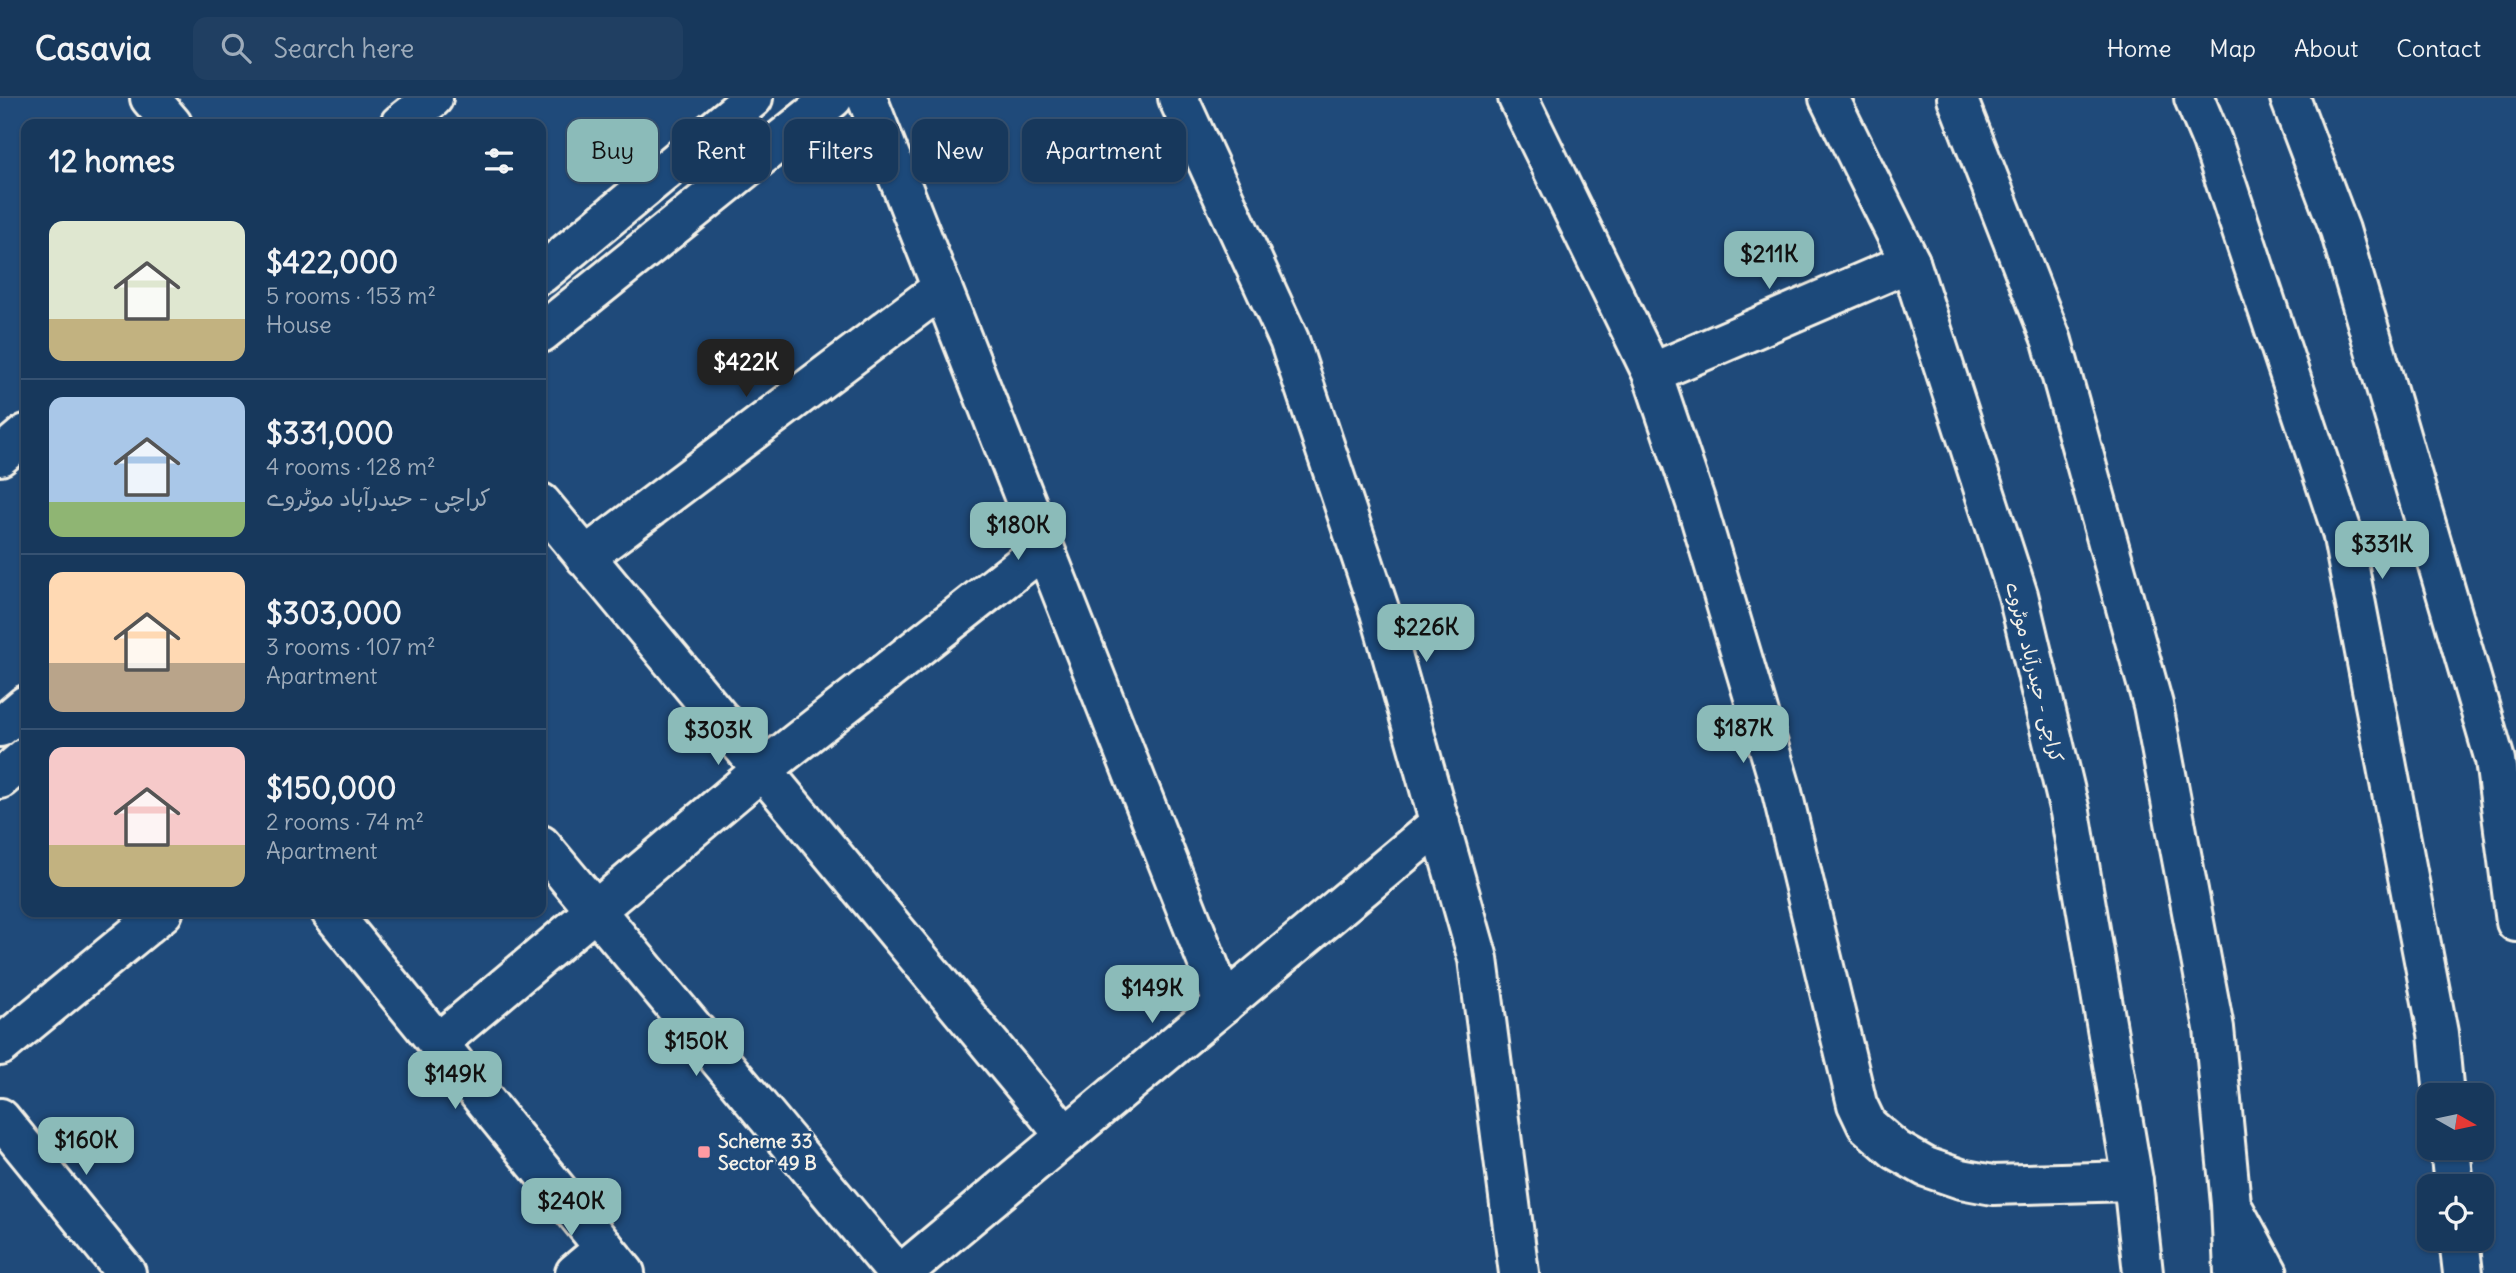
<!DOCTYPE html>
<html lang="en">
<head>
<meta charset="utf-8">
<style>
  body { margin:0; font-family:Delius,"Playpen Sans Arabic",sans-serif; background:#203f62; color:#f1f3f6; height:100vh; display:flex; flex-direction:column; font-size:26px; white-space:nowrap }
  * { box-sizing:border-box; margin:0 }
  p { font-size:23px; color:#9eacbb }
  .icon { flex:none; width:38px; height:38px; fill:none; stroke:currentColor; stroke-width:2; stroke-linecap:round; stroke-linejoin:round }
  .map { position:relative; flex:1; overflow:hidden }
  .panel { position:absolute; left:21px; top:21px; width:525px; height:798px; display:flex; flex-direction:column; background:#17385c; border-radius:14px; box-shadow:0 2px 5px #0004,0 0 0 2px #365272 }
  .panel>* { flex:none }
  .hud { position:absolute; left:567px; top:21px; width:665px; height:63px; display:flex; gap:14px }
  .needle { width:46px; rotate:99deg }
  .tools { position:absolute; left:2417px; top:985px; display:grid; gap:14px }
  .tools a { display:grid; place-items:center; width:77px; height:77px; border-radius:14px; background:#17385c; box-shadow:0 2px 5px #0004,0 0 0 2px #365272; font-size:35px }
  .price { position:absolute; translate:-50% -60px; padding:0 16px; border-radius:14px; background:#8bbbb9; color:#111; font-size:23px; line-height:46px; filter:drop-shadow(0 2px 4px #0008) }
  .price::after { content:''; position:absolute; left:50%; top:42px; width:21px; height:16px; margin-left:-10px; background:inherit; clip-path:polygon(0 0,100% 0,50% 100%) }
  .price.on { background:#222; color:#fff }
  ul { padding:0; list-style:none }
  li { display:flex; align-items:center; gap:21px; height:175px; padding:0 28px }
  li+li { border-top:2px solid #365272 }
  li span { display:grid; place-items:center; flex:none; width:196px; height:140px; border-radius:14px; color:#555 }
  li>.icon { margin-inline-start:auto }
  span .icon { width:84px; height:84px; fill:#fffc; stroke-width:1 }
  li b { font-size:30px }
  h2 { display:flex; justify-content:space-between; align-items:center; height:84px; padding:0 28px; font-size:30px }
  .pill { padding:0 24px; border-radius:14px; background:#17385c; box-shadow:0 2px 5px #0004,0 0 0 2px #365272; font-size:24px; line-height:63px }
  .pill.on { background:#8bbbb9; color:#111 }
  header { display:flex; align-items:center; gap:42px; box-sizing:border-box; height:98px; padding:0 35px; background:#17385c; border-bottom:2px solid #365272 }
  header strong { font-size:33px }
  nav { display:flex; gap:38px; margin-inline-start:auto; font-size:24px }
  .search { width:490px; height:63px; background:#203f62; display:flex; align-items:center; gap:18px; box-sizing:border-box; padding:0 24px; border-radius:14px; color:#9eacbb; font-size:26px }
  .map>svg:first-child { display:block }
</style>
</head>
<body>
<header>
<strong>Casavia</strong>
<div class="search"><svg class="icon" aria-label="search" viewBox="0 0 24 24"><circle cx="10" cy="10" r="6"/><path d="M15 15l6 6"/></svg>Search here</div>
<nav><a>Home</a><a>Map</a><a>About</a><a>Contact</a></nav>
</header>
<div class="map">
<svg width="2516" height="1175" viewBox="0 0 2516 1175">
  <rect width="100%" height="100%" fill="#1f4a7a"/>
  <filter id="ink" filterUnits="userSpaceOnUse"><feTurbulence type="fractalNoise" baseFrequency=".0143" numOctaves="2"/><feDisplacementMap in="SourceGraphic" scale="14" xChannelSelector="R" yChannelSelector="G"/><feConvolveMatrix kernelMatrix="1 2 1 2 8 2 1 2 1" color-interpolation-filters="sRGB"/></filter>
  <g filter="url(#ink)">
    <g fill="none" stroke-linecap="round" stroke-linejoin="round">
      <g stroke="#f4f1e8" stroke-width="44">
        <g id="street">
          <path d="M150 0 172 26"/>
          <path d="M867 0 1224 906"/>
          <path d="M1518 0 1652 275 1696 405 1781 690 1857 1006 1867 1027 1896 1052 1926 1069 1961 1081 1993 1087 2133 1083"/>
          <path d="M400 26 433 0"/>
          <path d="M541 176 753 0"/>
          <path d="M541 235 833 0"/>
          <path d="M1652 275 1910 164"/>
          <path d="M0 358 26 336"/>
          <path d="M541 405 1066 1038"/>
          <path d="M585 459 942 190"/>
          <path d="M0 629 26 607"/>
          <path d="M0 681 26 659"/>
          <path d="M541 747 897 1175"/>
          <path d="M331 814 625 1175"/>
          <path d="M438 945 762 672 1044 450"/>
          <path d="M0 948 163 814"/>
          <path d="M0 1020 126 1175"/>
          <path d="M575 1175 605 1150"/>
          <path d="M902 1175 1440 725"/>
        </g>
      </g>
      <g stroke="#f4f1e8" stroke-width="44">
        <g id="secondary">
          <path d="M1178 0 1289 242 1380 514 1478 861 1519 1175"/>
          <path d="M2194 0 2212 43 2342 434 2438 935 2444 998"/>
          <path d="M2290 0 2340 132 2495 662 2516 824"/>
          <path d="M2450 1050 2454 1088"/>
          <path d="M2459 1141 2463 1175"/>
        </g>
      </g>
      <g stroke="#f4f1e8" stroke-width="44">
        <g id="highway">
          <path d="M1829 0 1910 164 2018 497 2070 714 2133 1083 2143 1175"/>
          <path d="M1957 0 2052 243 2153 607 2214 930 2231 1106 2234 1175"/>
          <path d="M2235 1114 2268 1175"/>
        </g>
      </g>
      <use href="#street" stroke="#1f4a7a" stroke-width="38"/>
      <use href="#secondary" stroke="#1f4a7a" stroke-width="38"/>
      <use href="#highway" stroke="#1f4a7a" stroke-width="38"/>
    </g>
  </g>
  <rect fill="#ff9aa2" stroke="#1f4a7a" stroke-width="2.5" x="697" y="1047" width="14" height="14" rx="3.5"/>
  <g text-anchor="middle" stroke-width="5" stroke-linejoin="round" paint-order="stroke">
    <g font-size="19" fill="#f4f1e8" stroke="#1f4a7a">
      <text transform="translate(2035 574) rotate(76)" y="7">کراچی - حیدرآباد موٹروے</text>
    </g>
    <g font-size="19" font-weight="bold" fill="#f4f1e8" stroke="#1f4a7a" text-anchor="start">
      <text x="718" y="1050">Scheme 33<tspan x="718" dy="22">Sector 49 B</tspan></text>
    </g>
  </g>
</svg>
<div class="tools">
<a><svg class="needle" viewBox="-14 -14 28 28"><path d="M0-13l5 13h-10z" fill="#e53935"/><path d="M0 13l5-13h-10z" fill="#9eacbb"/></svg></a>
<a><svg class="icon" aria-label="locate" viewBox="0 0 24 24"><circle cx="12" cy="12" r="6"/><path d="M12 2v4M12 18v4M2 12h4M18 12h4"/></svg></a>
</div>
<b class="price" style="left:1769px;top:193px">$211K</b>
<b class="price on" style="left:746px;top:301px">$422K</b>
<b class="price" style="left:1018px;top:464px">$180K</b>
<b class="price" style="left:2382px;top:483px">$331K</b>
<b class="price" style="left:1426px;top:566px">$226K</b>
<b class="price" style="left:1743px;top:667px">$187K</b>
<b class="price" style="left:718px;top:669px">$303K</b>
<b class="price" style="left:1152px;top:927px">$149K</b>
<b class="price" style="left:696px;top:980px">$150K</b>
<b class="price" style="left:455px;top:1013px">$149K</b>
<b class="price" style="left:86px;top:1079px">$160K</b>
<b class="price" style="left:571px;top:1140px">$240K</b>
<div class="hud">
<a class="pill on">Buy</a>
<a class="pill">Rent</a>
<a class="pill">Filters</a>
<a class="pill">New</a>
<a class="pill">Apartment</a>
</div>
<section class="panel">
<h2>12 homes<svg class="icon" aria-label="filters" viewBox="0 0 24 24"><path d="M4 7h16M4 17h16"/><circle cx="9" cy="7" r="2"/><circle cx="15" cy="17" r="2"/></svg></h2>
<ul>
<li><span style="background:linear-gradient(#dfe7d0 70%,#c2b280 0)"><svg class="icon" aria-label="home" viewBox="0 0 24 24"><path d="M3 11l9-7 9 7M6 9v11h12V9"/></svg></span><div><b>$422,000</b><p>5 rooms · 153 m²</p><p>House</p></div></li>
<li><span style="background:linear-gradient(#a9c7e8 75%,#8fb573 0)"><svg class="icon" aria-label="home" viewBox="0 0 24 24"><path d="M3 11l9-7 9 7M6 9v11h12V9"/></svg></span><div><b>$331,000</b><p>4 rooms · 128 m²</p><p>کراچی - حیدرآباد موٹروے</p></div></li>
<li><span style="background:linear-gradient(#ffd9b3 65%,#b9a48a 0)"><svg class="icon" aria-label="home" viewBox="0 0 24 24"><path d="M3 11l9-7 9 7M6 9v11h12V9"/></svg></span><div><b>$303,000</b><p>3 rooms · 107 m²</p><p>Apartment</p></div></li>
<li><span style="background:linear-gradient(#f6c9c9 70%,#c2b280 0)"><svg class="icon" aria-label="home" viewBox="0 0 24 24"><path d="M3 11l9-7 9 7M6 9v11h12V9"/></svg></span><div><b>$150,000</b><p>2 rooms · 74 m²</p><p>Apartment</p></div></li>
</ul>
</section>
</div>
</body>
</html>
